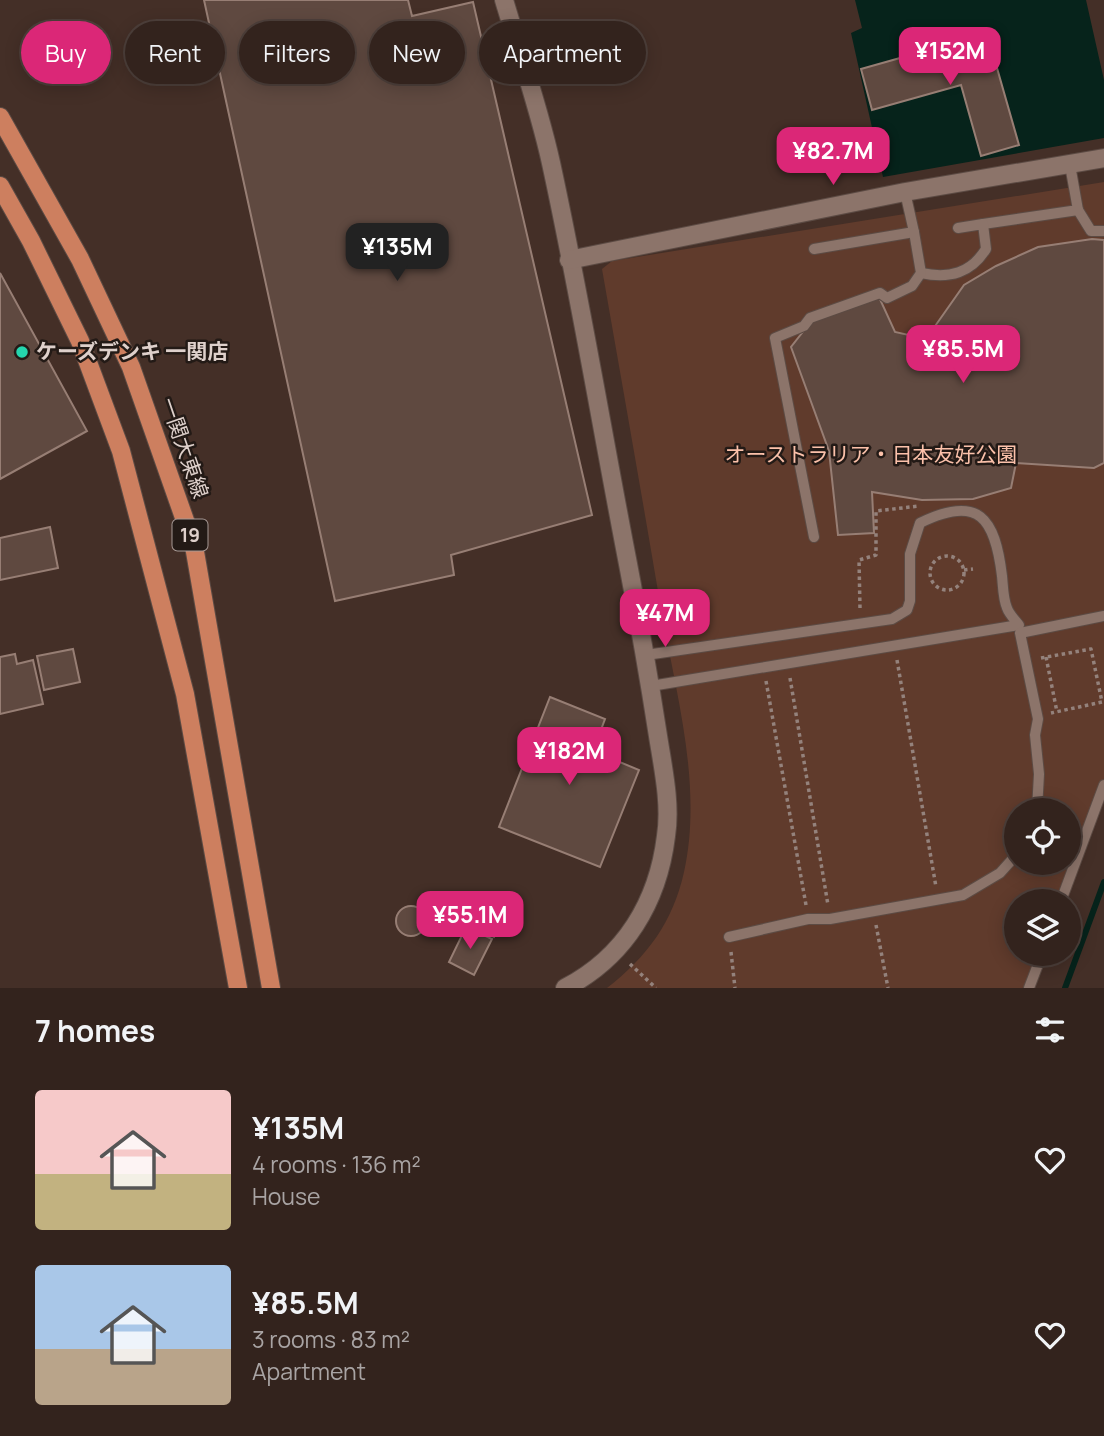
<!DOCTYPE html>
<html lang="en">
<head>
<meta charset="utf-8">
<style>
  body { margin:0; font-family:Manrope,"Noto Sans JP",sans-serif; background:#3b2b26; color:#f1f3f6; height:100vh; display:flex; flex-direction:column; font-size:26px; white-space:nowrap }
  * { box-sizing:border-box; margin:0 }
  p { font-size:23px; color:#a9a4a4 }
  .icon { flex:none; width:38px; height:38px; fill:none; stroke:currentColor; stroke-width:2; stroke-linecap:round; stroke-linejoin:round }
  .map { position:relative; height:988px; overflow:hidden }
  .side { display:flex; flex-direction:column; background:#33231d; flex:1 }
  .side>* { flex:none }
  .hud { position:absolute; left:21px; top:21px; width:700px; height:63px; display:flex; gap:14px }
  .fabs { position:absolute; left:1004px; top:798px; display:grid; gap:14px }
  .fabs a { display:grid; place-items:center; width:77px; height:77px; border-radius:50%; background:#33231d; box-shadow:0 4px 18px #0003,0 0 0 2px #4e403b; font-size:35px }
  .price { position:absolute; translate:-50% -60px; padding:0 16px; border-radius:14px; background:#db2777; color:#fff; font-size:23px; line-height:46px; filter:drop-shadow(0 2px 4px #0008) }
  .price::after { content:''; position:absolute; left:50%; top:42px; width:21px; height:16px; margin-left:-10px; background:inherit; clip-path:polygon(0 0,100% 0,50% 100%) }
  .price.active { background:#222; color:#fff }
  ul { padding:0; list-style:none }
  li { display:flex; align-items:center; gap:21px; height:175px; padding:0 35px }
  li span { display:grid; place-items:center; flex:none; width:196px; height:140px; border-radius:7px; color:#555 }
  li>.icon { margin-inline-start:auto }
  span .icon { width:84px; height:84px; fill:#fffc; stroke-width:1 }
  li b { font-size:30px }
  h2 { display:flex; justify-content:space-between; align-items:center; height:84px; padding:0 35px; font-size:30px }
  .tag { padding:0 24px; border-radius:32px; background:#33231d; box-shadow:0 4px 18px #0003,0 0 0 2px #4e403b; font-size:24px; line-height:63px }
  .tag.active { background:#db2777; color:#fff }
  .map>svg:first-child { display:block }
</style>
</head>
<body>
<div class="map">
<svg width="1104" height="988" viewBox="0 0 1104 988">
  <rect width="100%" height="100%" fill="#442f27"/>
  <path fill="#603b2c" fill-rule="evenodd" d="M1104 182V787L1064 901H1017V954H1045L1033 988H607C647 957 673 922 684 872 703 786 676 694 661 609 642 496 622 383 602 269L612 261ZM1017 810H1069V863H1017Z"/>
  <path fill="#06231b" d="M855 0H1086L1104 80V138L883 177 851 33 862 28Z"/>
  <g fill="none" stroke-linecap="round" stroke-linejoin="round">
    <path stroke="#06231b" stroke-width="6" d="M1065 988 1104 882"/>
  </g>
  <g fill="#5f4940" stroke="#977e74" stroke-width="2">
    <path d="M204 0H408L412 16 473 2 592 515 451 555 454 575 335 601Z"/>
    <path d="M971 38 973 45 989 40 1019 145 981 156 961 85 872 110 861 69Z"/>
    <path d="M1092 239 1104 240V463L1094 468 1016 463 1011 488 973 499 922 500 872 492 874 533 838 535 829 451 791 347 813 319 879 297 895 332 926 339 964 285 996 266 1038 247Z"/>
    <path d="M0 273 87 431 0 479Z"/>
    <path d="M50 527 58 568 0 580V538Z"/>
    <path d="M73 649 80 682 44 690 37 656Z"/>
    <path d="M15 654 17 664 33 660 43 704 0 714V657Z"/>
    <path d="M550 697 605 719 593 751 639 770 600 867 499 827Z"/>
    <path d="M479 903 504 915 494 937 469 925Z"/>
    <circle cx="411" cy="921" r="15"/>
    <path d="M466 927 492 939 474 975 449 962Z"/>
  </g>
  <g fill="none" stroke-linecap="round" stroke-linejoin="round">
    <g stroke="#5c4b44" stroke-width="12">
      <g id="lane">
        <path d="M1078 210 1091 231H1104"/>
        <path d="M983 224 1078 210 1070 165"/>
        <path d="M814 249 914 232 905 192"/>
        <path d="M921 273C950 279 971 273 986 249L983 224 958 228"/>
        <path d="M814 537 775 338 804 326 810 318 880 293 887 298 912 286 921 273 914 232"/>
        <path d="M646 655 892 619 907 610 910 601V554L920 523C979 494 995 518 1002 576 1003 585 1003 599 1007 608 1009 614 1015 620 1019 625L651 686"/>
        <path d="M1037 810 1039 774 1035 735 1038 719 1020 633 1104 616"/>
        <path d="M1061 901 1104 785"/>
        <path d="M729 937 808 919H830L963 895 1000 873 1017 854"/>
        <path d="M1029 988 1042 954"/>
      </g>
    </g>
    <g stroke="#5c4b44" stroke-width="20">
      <g id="secondary">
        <path d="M504 0C520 54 539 108 551 163 580 296 602 430 628 564 639 621 649 678 658 736 663 768 671 804 666 836 658 902 625 957 565 988"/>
        <path d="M569 260 905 192 1104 158"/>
      </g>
    </g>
    <g stroke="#5c4b44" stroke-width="20">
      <g id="primary">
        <path d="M0 117 80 259 131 367 194 546 271 988"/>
        <path d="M0 186 31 241 80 341 121 451 185 694 238 988"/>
      </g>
    </g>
    <g stroke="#94827c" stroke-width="3.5" stroke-dasharray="3.5 3.5" stroke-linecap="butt">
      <circle cx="947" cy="573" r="17"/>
      <path d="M964 570 973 569"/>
      <path d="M860 608 859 560 876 555V511L919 506"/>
      <path d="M1046 657 1057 712"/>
      <path d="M1041 658 1091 649 1102 702 1051 713"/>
      <path d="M897 660 936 887"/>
      <path d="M790 678 828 905"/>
      <path d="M766 681 806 905"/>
      <path d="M876 925 888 988"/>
      <path d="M731 952 735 988"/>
      <path d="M630 964 656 988"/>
    </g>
    <use href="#lane" stroke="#8c746a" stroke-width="10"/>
    <use href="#secondary" stroke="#8c746a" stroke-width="18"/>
    <use href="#primary" stroke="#cd7f5f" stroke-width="18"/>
  </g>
  <circle fill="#25d5ae" stroke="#231a16" stroke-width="2.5" cx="22" cy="352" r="7"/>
  <g text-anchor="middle" stroke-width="5" stroke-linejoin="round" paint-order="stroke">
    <rect fill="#231a16" stroke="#a69995" stroke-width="2" x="172.5" y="519.5" width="35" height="31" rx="5"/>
    <g font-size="19" font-weight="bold" fill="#ded0cb">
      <text x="190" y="542">19</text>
    </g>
    <g font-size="21" font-weight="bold" fill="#ded0cb" stroke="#231a16" text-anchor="start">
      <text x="36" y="359">ケーズデンキ 一関店</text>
    </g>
    <g font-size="21" fill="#ded0cb" stroke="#231a16">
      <text transform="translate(184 448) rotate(71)" y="7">一関大東線</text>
    </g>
    <g font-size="21" fill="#fbc1aa" stroke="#231a16">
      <text x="871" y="462">オーストラリア・日本友好公園</text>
    </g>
  </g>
</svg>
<div class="fabs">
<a><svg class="icon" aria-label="locate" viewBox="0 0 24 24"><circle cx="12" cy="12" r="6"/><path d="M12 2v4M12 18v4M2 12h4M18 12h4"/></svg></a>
<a><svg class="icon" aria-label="layers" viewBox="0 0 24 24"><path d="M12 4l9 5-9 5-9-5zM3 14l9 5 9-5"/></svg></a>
</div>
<b class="price" style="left:950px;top:87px">¥152M</b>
<b class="price" style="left:833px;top:187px">¥82.7M</b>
<b class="price active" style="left:397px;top:283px">¥135M</b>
<b class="price" style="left:963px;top:385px">¥85.5M</b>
<b class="price" style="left:665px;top:649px">¥47M</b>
<b class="price" style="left:569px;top:787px">¥182M</b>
<b class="price" style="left:470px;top:951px">¥55.1M</b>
<div class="hud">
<a class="tag active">Buy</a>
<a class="tag">Rent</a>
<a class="tag">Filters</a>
<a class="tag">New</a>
<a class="tag">Apartment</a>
</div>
</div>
<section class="side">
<h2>7 homes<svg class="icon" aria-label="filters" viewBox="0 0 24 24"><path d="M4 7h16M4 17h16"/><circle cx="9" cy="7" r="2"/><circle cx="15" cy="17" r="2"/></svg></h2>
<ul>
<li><span style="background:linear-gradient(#f6c9c9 60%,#c2b280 0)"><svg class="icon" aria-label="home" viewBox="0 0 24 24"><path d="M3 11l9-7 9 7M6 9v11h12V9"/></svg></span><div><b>¥135M</b><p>4 rooms · 136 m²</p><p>House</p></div><svg class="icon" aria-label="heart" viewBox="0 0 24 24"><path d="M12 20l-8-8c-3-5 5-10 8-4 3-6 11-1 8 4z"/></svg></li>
<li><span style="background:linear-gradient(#a9c7e8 60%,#b9a48a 0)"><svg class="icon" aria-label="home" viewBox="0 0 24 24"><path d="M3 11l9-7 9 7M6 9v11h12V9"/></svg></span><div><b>¥85.5M</b><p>3 rooms · 83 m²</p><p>Apartment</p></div><svg class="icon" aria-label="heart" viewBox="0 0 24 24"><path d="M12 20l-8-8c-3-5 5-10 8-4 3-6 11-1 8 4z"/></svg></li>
</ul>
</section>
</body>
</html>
